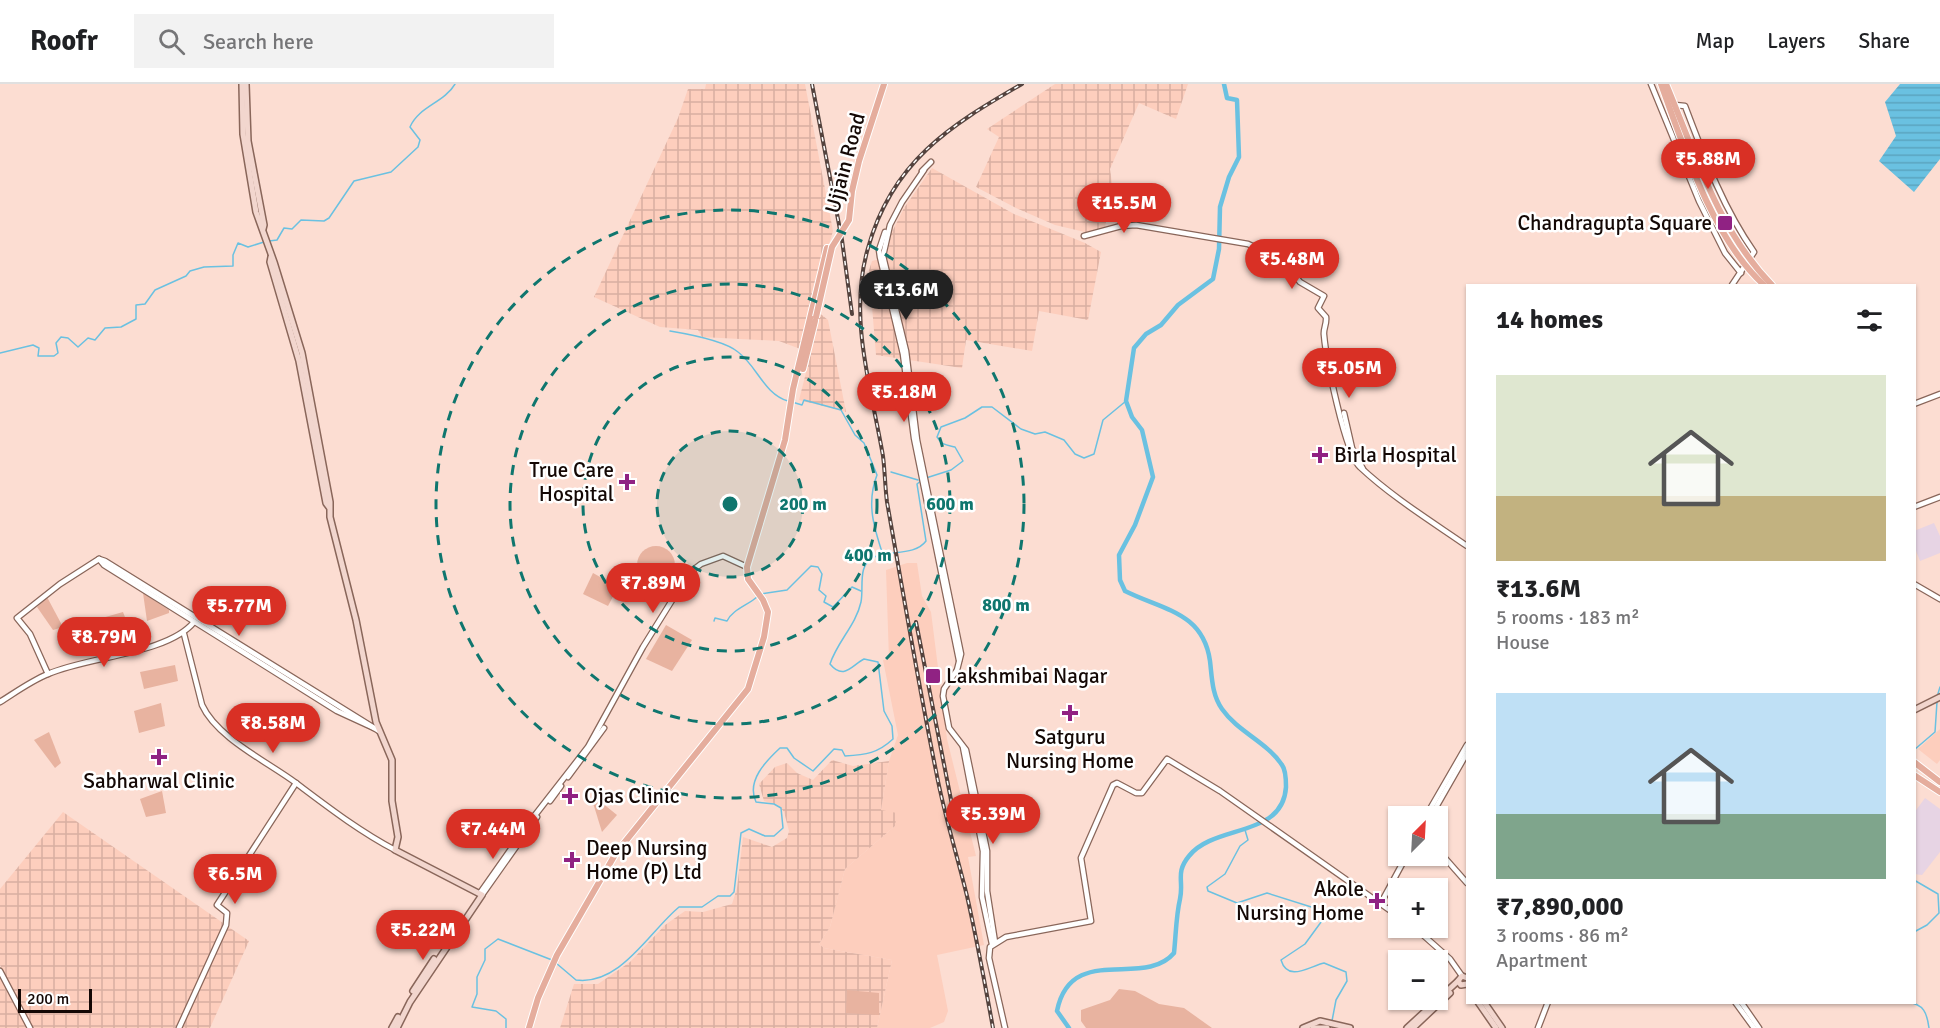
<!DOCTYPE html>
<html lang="en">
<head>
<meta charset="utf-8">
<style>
  body { margin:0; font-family:Signika,sans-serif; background:#f2f2f2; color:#202124; height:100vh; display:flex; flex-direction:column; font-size:22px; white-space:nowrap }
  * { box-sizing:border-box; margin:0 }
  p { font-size:20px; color:#757577 }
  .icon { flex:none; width:33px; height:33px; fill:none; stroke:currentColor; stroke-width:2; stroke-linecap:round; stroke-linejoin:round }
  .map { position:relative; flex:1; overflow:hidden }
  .sheet { position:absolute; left:1466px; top:200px; width:450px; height:720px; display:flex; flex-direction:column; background:#fff; border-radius:0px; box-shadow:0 2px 4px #0004 }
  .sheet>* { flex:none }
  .needle { width:39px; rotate:24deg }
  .buttons { position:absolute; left:1388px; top:722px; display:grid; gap:12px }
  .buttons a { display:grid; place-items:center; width:60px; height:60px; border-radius:0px; background:#fff; box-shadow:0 2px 4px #0004; font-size:30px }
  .scale { position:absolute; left:18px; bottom:15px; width:74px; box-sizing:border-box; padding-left:6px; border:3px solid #140805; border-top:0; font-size:16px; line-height:21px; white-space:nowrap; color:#140805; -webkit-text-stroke:4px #fff; paint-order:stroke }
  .price { position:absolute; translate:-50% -51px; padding:0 14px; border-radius:21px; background:#d93025; color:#fff; font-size:20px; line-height:39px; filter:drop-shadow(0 2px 3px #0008) }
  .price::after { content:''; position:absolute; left:50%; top:36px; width:18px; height:14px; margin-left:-9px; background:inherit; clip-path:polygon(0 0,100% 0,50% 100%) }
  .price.current { background:#222; color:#fff }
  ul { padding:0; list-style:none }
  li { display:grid; align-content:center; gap:12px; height:318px; padding:0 30px }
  li span { display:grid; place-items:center; height:186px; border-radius:0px; color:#555 }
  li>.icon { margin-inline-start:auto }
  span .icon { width:108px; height:108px; fill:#fffc; stroke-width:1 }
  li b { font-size:26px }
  h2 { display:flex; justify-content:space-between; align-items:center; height:72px; padding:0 30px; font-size:26px }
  header { display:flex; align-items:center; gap:36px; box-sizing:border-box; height:84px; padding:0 30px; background:#fff; border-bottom:2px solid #e0e0e0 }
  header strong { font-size:28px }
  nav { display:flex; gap:33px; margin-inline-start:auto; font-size:21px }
  .search { width:420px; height:54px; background:#f2f2f2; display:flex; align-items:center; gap:15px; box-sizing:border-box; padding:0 21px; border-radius:0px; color:#757577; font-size:22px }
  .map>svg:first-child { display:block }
</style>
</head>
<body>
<header>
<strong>Roofr</strong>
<div class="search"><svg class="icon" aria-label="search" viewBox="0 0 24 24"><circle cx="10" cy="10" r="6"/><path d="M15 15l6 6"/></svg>Search here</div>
<nav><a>Map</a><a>Layers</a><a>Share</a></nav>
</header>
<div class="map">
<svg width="1940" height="944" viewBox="0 0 1940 944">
  <defs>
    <pattern id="industrial-grid" width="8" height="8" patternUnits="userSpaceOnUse" patternTransform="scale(1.5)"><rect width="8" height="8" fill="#fdcebd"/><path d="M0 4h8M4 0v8" fill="none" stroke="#d8afa1"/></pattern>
    <pattern id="water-rules" width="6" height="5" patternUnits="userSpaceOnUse" patternTransform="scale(1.5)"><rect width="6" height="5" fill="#6ac1e1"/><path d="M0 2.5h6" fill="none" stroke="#5ba4c0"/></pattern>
  </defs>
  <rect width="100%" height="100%" fill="#fcddd2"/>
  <g fill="#fdcebd">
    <path d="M907 479H917L922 512 931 528 947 655 976 772 968 773 984 861 937 871 948 927 944 938 930 944H877L892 876 824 864 819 860 830 843 845 785 895 742 881 726 889 677 898 651 883 576 889 575 886 486Z"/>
    <path d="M1940 645V676L1937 680 1918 665Z"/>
  </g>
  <g fill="url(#industrial-grid)">
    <path d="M706 0H805L833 147 811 222 828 236 846 328 799 316 811 269 779 257 702 253 698 246 660 243 594 213 678 34 688 5H705Z"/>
    <path d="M1055 0H1188L1176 35 1139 19 1110 85 1113 106 1105 143 1089 149 1055 141 1016 124 976 103 999 53 987 45Z"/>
    <path d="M932 84 1014 130 1085 159 1101 168 1088 236 1039 227 1032 267 966 256 962 284 876 271 869 186 872 177 887 173 891 150 904 124Z"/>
    <path d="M832 676 853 682 889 677 881 726 897 729 895 742 845 785 830 843 819 860 824 864 892 876 877 944H560L574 900H598L630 878 665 841 685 827 703 828 732 820 737 804 743 753 772 763 787 754 789 747 784 728 778 721 764 717 759 700 775 683 787 679 797 689 813 696Z"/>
    <path d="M63 728 249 857 210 944H33L0 881V805Z"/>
    <path d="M0 892 28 944H0Z"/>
  </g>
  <g fill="#e7d4e4">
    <path d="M1934 439 1940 452V469L1920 477 1914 462V447Z"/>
    <path d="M1925 714 1940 725V768L1922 791 1914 790V729Z"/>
  </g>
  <g fill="#e8b3a0">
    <circle cx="656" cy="481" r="19"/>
    <path d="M593 489 618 503 608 522 583 510Z"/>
    <path d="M143 509 169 526V529L147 537Z"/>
    <path d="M47 513 63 543 53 546 37 523Z"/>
    <path d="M123 528 128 541 97 547 95 536Z"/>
    <path d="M666 541 692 556 672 587 646 575Z"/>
    <path d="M175 581 178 597 144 605 140 588Z"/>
    <path d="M161 619 165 642 139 649 134 627Z"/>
    <path d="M49 648 61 679 55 684 34 656Z"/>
    <path d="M162 707 166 729 146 733 140 715Z"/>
    <path d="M596 714 617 731 602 748 593 719Z"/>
    <path d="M1119 905 1135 907 1159 920 1184 924 1212 944H1086L1081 937V926L1110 916Z"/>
    <path d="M847 906 879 909V931L846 929Z"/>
  </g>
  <path fill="url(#water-rules)" d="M1900 0H1940V75L1914 108 1879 77 1896 52 1885 18Z"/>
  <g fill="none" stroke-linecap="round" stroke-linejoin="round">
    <g stroke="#6ac1e1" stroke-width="1.5">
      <path d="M269 157 277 156 284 144 292 145 301 136 324 137 329 134 354 97 391 88 418 63 420 56 410 43C419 22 444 19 455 0"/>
      <path d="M670 247C688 250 725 257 738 268 757 282 764 310 788 317"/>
      <path d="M0 269 33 261 39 264 38 272H54L58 269 56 259 61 253 68 254 78 263 88 254 95 256 105 244 121 243 136 235V221L145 220 155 206 186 192 190 187 204 183 233 182V171L238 159 248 163 264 158"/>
      <path d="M792 318 802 321 804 316 841 326 855 351 864 359 877 391C866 419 874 444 883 471"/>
      <path d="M891 388 918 396"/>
      <path d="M926 394 951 386 963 377 955 363C947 361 941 361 937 353L941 343 965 334 982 323H992L1021 345 1035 350 1045 348 1064 356 1075 370 1084 374 1094 370 1103 336 1126 317"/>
      <path d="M761 510 787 506 811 482 818 483 822 490 819 506 826 512 824 518 833 523 852 503 861 507"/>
      <path d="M714 537 715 534 727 537C732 526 748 521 757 513"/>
      <path d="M1937 613 1940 603"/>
      <path d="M1914 666 1935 648 1937 618"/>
      <path d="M1245 746 1248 756 1240 762 1225 790 1207 803 1208 807 1237 819 1267 809 1324 827V834L1305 860 1281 876C1288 899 1310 882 1324 879L1346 888 1347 897 1336 916 1332 937"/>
      <path d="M1914 796 1938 810 1939 829 1927 841 1914 848"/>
      <path d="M556 879 576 896C620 902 649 848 679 823H702L718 812H730L734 808 741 749 749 745 765 752H774L783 744 781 724 774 720 756 718C746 697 766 677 780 664H787L794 674 813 687 834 665 842 666 845 672C866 671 878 669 893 655L892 642 884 627 878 578 864 575C852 581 844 597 830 580 837 558 856 541 861 518 864 503 857 481 874 473 890 466 915 472 926 457L917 400 922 396"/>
      <path d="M1907 918C1924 920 1927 929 1929 944"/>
      <path d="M506 944V935L496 927 472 923 477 910V893L485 876V865L498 855 552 876"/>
    </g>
    <path stroke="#6ac1e1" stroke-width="4.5" d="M1069 944 1057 927C1071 858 1144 905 1174 869 1176 850 1176 832 1180 815 1184 797 1175 789 1189 772 1214 740 1283 754 1286 703 1286 696 1286 686 1282 681 1267 658 1238 648 1222 625 1212 611 1212 594 1210 577 1203 528 1163 526 1125 507L1120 496 1119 471 1135 441 1153 393 1142 346 1132 333 1126 317 1134 264 1146 250 1161 241 1178 221 1213 195 1219 165 1220 123 1229 93 1239 73 1237 16 1227 14 1224 0"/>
    <g stroke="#89665a" stroke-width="7">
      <g id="tertiary">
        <path d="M1651 0 1699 117 1725 169 1741 189"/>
        <path d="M1675 21 1685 22C1704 72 1723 124 1754 168L1732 201"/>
        <path d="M924 86 902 118 890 141 883 172 906 267 917 356 961 570 957 586 944 605 943 612 949 644 966 666 987 767V807L995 858"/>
        <path d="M922 87 931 78"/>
        <path d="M885 148 879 166 880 173 903 270 914 354 959 576"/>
        <path d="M1084 152 1121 142 1136 141 1248 160 1282 176 1300 198 1324 212 1318 224 1326 233C1327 240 1323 245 1324 251 1326 274 1345 370 1360 383 1392 413 1431 437 1467 462"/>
        <path d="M1914 320 1940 310"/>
        <path d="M1344 329 1352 364 1363 385"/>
        <path d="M1914 423 1940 413"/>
        <path d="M99 475 104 481 337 627 374 644"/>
        <path d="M1914 500 1940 515"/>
        <path d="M184 550 202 621C217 654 268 678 296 699 328 723 359 747 395 766"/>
        <path d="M48 590 30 550 17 534 60 500 99 475 105 477 379 647"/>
        <path d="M0 618C16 608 31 597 48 590 89 572 168 570 194 538"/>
        <path d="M963 663 983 767 982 813 992 860"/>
        <path d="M568 693 604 644"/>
        <path d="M550 717 561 702"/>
        <path d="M1426 732 1467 661"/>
        <path d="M1431 732 1467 669"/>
        <path d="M1437 765 1467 799"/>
        <path d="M480 809 532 735 588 663 643 563 689 489 701 480 723 472 747 483"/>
        <path d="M482 811 537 733"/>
        <path d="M1381 819 1407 771"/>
        <path d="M1414 843 1450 875 1462 892"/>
        <path d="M0 887 30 944"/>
        <path d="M1735 918 1754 944"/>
        <path d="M1741 918 1759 944"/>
        <path d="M179 944 226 841 227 829 217 821 296 699"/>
        <path d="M1005 944 989 874 990 863 1006 853 1091 837 1081 774 1113 701 1117 699 1136 709H1142L1167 675 1220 707 1398 832"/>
        <path d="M1538 944 1548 918"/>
      </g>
    </g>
    <g stroke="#89665a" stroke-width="8">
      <g id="secondary">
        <path d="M242 0 243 50 256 128 274 178 302 269 330 418V433L356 536 376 638 392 676V717L398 753 395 766 482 811 410 918 397 944"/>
        <path d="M246 0 248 57 264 141 263 145"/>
        <path d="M271 173 270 178 299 277 326 419 329 423"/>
        <path d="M1914 626 1940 613"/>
        <path d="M1467 894 1462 892 1458 897 1461 901 1467 900"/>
        <path d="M413 907 434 875"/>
        <path d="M1478 918 1496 944"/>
        <path d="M1484 918 1502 944"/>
        <path d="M392 944 398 933"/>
        <path d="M1303 944 1320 937 1350 944"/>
        <path d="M1313 944H1327"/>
        <path d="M1407 944 1458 897"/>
        <path d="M1413 944 1450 909"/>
      </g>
    </g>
    <g stroke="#fff" stroke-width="8">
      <g id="primary">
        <path d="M1661 0C1684 64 1713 155 1764 201"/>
        <path d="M1666 0C1695 69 1718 146 1772 201"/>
        <path d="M859 77 884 0"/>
        <path d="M803 285 815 237"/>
        <path d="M1914 678 1940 698"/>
        <path d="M1914 691 1940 708"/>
        <path d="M529 944 538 914 557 871 616 769 748 605 764 553 768 528 763 516 748 495 747 483 785 356 793 305 827 164"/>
      </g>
    </g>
    <use href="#tertiary" stroke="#fff" stroke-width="4.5"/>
    <use href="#secondary" stroke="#f2d6ce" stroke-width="5"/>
    <use href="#primary" stroke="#e5ad9d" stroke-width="6"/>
    <g stroke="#54433e" stroke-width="4">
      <g id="rail">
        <path d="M812 0 842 156 852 230"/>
        <path d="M916 538 953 726"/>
        <path d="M993 944C985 900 977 856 967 812 957 771 944 730 936 687 918 598 903 508 887 418 885 403 885 388 883 372 871 303 848 233 868 164 892 78 949 42 1022 0"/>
      </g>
    </g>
    <use href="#rail" stroke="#fff" stroke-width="1.5" stroke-dasharray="4.5" stroke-linecap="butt"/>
    <g stroke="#fff" stroke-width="8" stroke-linecap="butt">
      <path id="primary-bridge" d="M816 233 832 163 849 136 852 107 859 77"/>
    </g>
    <use href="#primary-bridge" stroke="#e5ad9d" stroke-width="6"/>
  </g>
  <circle cx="730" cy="420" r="73" fill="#0f766e" fill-opacity=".12"/>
  <g fill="none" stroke="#0f766e" stroke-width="3" stroke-dasharray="10 8">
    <circle cx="730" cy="420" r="73"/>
    <circle cx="730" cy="420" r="147"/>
    <circle cx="730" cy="420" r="220"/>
    <circle cx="730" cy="420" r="294"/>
  </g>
  <g fill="#902283" stroke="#fff" stroke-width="2">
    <rect x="1717" y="131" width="16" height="16" rx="3"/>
    <path d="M1317 362h6v6h6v6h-6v6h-6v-6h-6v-6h6z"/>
    <path d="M624 389h6v6h6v6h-6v6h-6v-6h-6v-6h6z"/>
    <rect x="925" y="584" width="16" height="16" rx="3"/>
    <path d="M1067 620h6v6h6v6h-6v6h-6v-6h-6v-6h6z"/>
    <path d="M156 664h6v6h6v6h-6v6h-6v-6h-6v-6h6z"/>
    <path d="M567 703h6v6h6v6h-6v6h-6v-6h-6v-6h6z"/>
    <path d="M569 767h6v6h6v6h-6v6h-6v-6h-6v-6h6z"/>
    <path d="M1374 808h6v6h6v6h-6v6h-6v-6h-6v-6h6z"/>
  </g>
  <g text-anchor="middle" stroke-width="5" stroke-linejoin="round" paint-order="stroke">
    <g font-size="21" fill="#140805" stroke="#fff">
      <text transform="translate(845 79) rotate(-75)" y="7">Ujjain Road</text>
    </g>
    <g font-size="21" fill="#140805" stroke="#fff" text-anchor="start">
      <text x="1712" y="146" text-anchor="end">Chandragupta Square</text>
      <text x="1334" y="378">Birla Hospital</text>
      <text x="614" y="393" text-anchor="end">True Care<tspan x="614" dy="24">Hospital</tspan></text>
      <text x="946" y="599">Lakshmibai Nagar</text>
      <text x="1070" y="660" text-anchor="middle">Satguru<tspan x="1070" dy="24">Nursing Home</tspan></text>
      <text x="159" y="704" text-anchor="middle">Sabharwal Clinic</text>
      <text x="584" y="719">Ojas Clinic</text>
      <text x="586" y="771">Deep Nursing<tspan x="586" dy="24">Home (P) Ltd</tspan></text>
      <text x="1364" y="812" text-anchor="end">Akole<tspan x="1364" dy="24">Nursing Home</tspan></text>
    </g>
  </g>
  <circle cx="730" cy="420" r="9" fill="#0f766e" stroke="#fff" stroke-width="3"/>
  <g font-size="18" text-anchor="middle" font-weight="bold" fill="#0f766e" stroke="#fff" stroke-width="5" stroke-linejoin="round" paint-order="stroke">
    <text x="803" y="426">200 m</text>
    <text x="950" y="426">600 m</text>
    <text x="868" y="477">400 m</text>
    <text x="1006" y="527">800 m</text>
  </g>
</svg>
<div class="buttons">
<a><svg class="needle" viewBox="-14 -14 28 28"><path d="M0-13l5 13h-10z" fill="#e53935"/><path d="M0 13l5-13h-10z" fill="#757577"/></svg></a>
<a>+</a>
<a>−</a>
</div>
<div class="scale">200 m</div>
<b class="price" style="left:1708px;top:106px">₹5.88M</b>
<b class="price" style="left:1124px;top:150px">₹15.5M</b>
<b class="price" style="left:1292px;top:206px">₹5.48M</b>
<b class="price current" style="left:906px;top:237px">₹13.6M</b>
<b class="price" style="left:1349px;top:315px">₹5.05M</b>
<b class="price" style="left:904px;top:339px">₹5.18M</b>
<b class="price" style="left:653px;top:530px">₹7.89M</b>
<b class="price" style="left:239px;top:553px">₹5.77M</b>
<b class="price" style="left:104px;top:584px">₹8.79M</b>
<b class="price" style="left:273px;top:670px">₹8.58M</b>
<b class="price" style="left:993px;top:761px">₹5.39M</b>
<b class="price" style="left:493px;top:776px">₹7.44M</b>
<b class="price" style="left:235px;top:821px">₹6.5M</b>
<b class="price" style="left:423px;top:877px">₹5.22M</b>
<section class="sheet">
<h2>14 homes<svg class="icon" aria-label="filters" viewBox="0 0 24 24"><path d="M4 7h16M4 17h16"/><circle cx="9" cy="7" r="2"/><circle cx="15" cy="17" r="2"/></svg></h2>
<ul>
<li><span style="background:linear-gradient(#dfe7d0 65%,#c2b280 0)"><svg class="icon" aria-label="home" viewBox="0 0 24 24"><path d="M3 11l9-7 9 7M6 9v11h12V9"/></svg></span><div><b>₹13.6M</b><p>5 rooms · 183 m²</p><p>House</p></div></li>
<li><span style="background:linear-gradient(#bfe0f5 65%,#7fa58c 0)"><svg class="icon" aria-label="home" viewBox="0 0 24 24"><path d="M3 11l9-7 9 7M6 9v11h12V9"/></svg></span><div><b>₹7,890,000</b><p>3 rooms · 86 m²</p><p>Apartment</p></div></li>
</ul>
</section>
</div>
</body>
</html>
